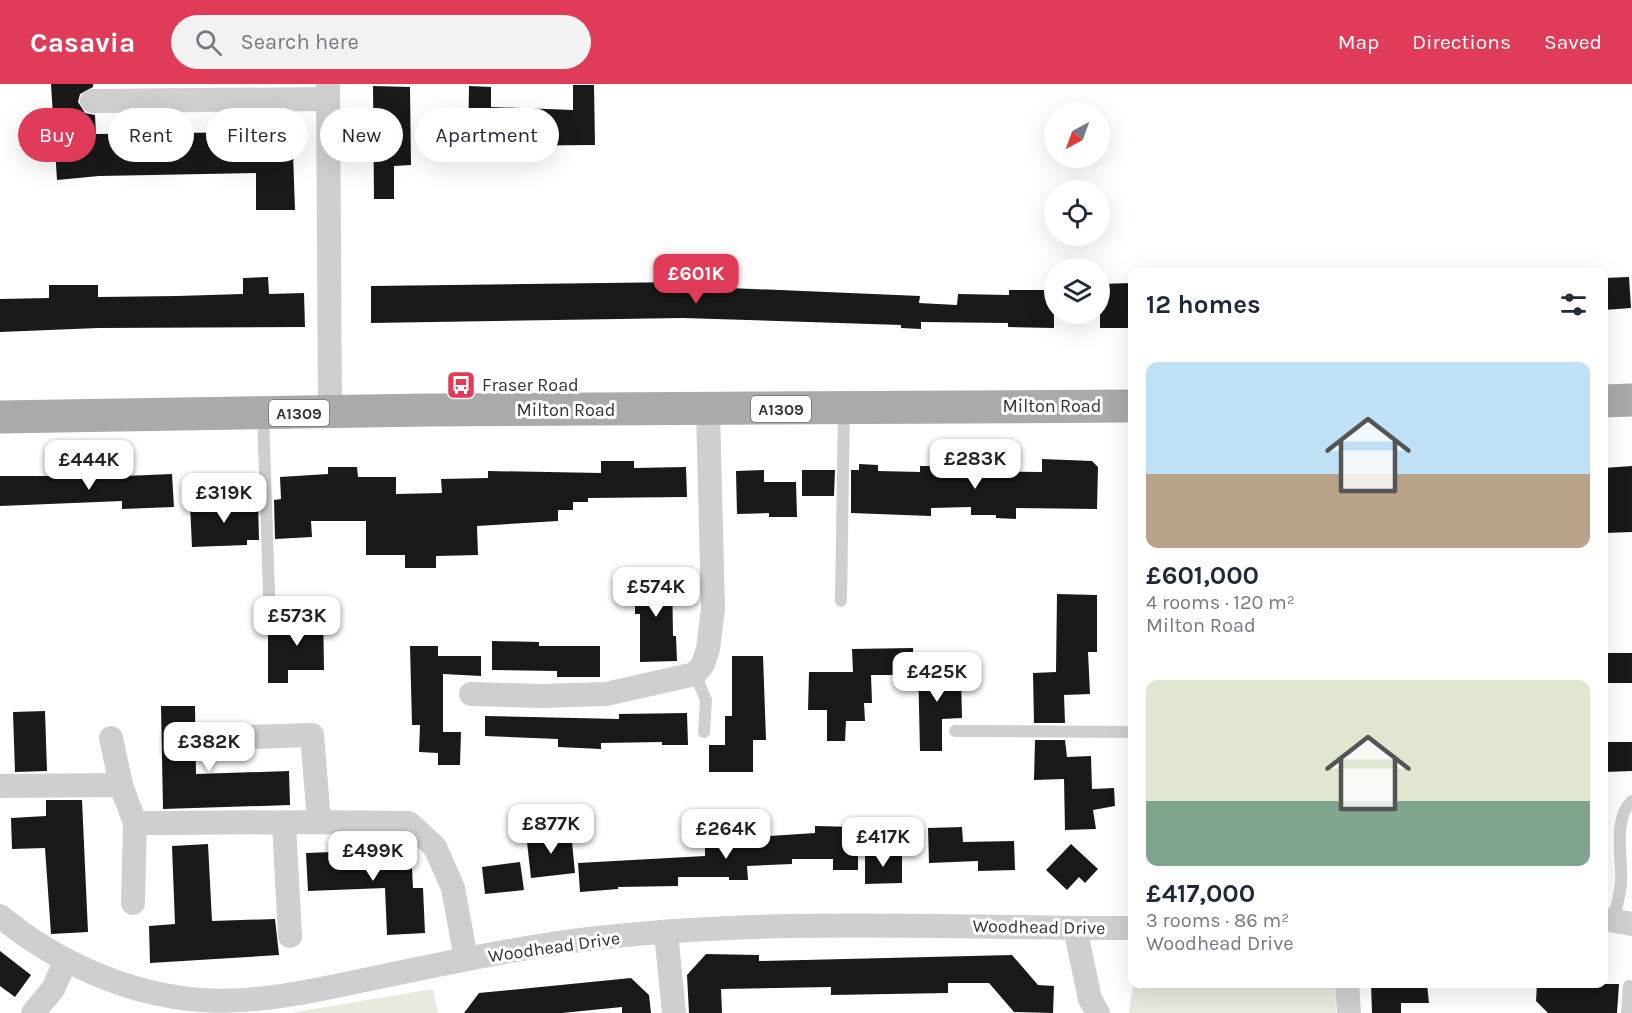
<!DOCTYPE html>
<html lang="en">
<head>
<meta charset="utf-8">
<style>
  body { margin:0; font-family:Karla,sans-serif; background:#f2f2f3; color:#1f2937; height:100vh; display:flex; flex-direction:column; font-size:22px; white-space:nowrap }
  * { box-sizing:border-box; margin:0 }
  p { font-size:20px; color:#747a83 }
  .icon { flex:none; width:33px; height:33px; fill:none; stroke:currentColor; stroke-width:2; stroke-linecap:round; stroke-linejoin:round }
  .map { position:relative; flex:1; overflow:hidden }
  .details { position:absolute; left:1128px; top:184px; width:480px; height:720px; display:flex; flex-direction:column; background:#fff; border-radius:12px; box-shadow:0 6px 24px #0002 }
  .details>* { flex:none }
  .guide { position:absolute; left:18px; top:24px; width:570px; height:54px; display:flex; gap:12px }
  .needle { width:39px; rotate:221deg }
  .tools { position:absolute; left:1044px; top:18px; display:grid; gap:12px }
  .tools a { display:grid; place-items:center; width:66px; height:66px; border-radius:50%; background:#fff; box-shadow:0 6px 24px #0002; font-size:30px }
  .price { position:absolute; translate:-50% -51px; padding:0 14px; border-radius:12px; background:#fff; color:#222; font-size:20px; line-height:39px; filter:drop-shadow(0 2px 3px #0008) }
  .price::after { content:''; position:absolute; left:50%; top:36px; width:18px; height:14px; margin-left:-9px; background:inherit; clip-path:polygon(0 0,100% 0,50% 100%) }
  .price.selected { background:#e03c5a; color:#fff }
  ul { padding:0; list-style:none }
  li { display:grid; align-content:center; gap:12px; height:318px; padding:0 18px }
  li span { display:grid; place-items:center; height:186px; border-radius:12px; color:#555 }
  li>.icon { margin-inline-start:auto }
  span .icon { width:108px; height:108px; fill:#fffc; stroke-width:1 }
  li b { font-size:26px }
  h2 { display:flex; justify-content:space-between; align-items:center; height:72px; padding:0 18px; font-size:26px }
  .chip { padding:0 21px; border-radius:27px; background:#fff; box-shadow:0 6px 24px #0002; font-size:21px; line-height:54px }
  .chip.selected { background:#e03c5a; color:#fff }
  header { display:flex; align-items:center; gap:36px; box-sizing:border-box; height:84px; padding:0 30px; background:#e03c5a; color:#fff }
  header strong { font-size:28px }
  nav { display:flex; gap:33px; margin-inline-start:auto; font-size:21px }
  .search { width:420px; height:54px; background:#f2f2f3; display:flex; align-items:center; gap:15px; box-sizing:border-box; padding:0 21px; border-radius:33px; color:#747a83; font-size:22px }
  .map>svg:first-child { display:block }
</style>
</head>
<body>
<header>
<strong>Casavia</strong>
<div class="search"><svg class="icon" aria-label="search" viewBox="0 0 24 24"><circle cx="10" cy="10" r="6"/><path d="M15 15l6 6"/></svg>Search here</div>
<nav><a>Map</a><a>Directions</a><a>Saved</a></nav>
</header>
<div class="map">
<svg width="1632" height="929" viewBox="0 0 1632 929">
  <rect width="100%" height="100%" fill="#fff"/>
  <g fill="#e6ebde">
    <path d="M1133 900H1335L1336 929H1129Z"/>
    <path d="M433 905 438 929H295V928Z"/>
  </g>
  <g fill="#191919">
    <path d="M51 0H93V3L80 10 78 18 85 29 95 31 96 50 256 48V41L292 40 295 126H256V89L99 92 57 96Z"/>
    <path d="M573 1H594L595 61 468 62 469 2 491 3V23L573 26Z"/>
    <path d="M373 2 410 3 411 81 394 82V115H374Z"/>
    <path d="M268 193 269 210 304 209 305 243 98 244 0 248V215L49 214V201H98V213L177 212 243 210V194Z"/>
    <path d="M1629 193 1631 224 1604 226V194Z"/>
    <path d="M682 198V202L920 212 919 219 957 221 958 210 1009 211V206H1054V244L1008 243V239L921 238V245L901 244V241L682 234 371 239V202Z"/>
    <path d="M1132 199V244H1100V200Z"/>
    <path d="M1042 375 1092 377 1098 383 1097 425 1016 424V435L996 434V431H971V423L931 424V432L851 429V386H859V380L878 381V387L920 388V382H951V387L1042 388Z"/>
    <path d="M601 377H634V384L686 383 687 413 588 414V418H573V426H558V437L477 442 478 471 436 472V484H405V471H366V437H311L312 453 275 455 274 416 281 415 280 393 328 390V383H357L358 393H396V410L442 409 441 395 488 394V387L601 389Z"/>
    <path d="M1632 382V448L1604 449V384Z"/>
    <path d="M764 386V398H796L797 433H769V429L737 430 736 387Z"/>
    <path d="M802 386H835L834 412H802Z"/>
    <path d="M172 390 174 423 122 425V417L0 422V392H54V395Z"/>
    <path d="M258 417 259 456H247V461L192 463 190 420Z"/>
    <path d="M635 491H672L673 552H676L677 577 640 578V530H635Z"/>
    <path d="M1057 510 1097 511V568H1088L1090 610 1064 611 1065 639H1034L1033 589 1056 588Z"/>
    <path d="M301 521H323L324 586H288V599H268V548L302 546Z"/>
    <path d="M492 557 539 558V562H600V593H557V587L492 586Z"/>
    <path d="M410 562H438V572H481V592L443 590V648H461L460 681H438V669L419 668 420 641H412Z"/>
    <path d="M913 564 914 591H871L872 619H864L865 637H846L845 657H827V626H808L809 588H853L852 565Z"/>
    <rect x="1604" y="569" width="28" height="30"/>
    <path d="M732 572H763L766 656H753V688H709V661H725V632H732Z"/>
    <path d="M944 579V591H961L962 634 942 635V667H920L918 580Z"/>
    <path d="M161 622H195L196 690 289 687 290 721 163 725Z"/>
    <path d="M45 627 47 687 15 688 13 628Z"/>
    <path d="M687 629 688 661H662V658L601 659V665L558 663V655L485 652V632L619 635V630Z"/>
    <path d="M1035 656H1065L1067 673 1091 672 1092 705 1114 704 1115 722 1093 726 1096 745 1065 746 1064 695 1034 696Z"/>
    <path d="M1604 658H1632V687L1604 688Z"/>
    <path d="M46 716H82L88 848 51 850 45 764 12 765 11 734 46 732Z"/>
    <path d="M815 742 858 743V786H833V775H792V780L747 782 748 796H729V793H678V802L618 803V805L580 808 578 779 705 772V758L753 757V753L815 749Z"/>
    <path d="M962 743 963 758 1014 757 1015 786 978 787V777L929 779 928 744Z"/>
    <path d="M571 748 575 789 531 794 527 758 539 757V751Z"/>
    <path d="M208 760 212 837 275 835 279 871 150 879 149 842 175 840 172 762Z"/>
    <path d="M1071 760 1098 785 1085 799 1079 793 1067 806 1046 786Z"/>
    <path d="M411 765 413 804H423L425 849 387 851 385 804 308 807 306 769Z"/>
    <path d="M865 769H902V799L865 800Z"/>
    <path d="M520 778 524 806 485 810 482 783Z"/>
    <path d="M0 867 31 891 15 913 0 902Z"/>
    <path d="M706 870 759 871V877L1012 871 1038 901 1054 902 1053 929 1014 928 989 899H948V909L831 911V903L721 905 722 929H689L687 891Z"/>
    <path d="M631 894 649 911 651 929H622V923L562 929H464L479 909Z"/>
    <path d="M1371 900H1427L1429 919H1401V929H1372Z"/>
    <path d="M1537 900H1619L1617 929H1548L1536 917Z"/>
  </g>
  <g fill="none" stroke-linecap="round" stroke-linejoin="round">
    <g stroke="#cfcfcf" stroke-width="12">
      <path d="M263 331 270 540"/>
      <path d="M841 517 844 323"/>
      <path d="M695 590 706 616 704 648"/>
      <path d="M955 647 1132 648"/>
      <path d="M1613 837C1616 825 1620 812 1621 799 1623 776 1612 734 1632 717"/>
      <path d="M1627 929 1629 902"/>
    </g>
    <g stroke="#cfcfcf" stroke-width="24">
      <path d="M328 0 330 328"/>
      <path d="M92 17 328 15"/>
      <path d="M471 610 541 612 606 610 695 590 703 580 708 565 713 525 708 326"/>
      <path d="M250 653 312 651 319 737"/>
      <path d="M111 654 121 701"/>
      <path d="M0 702 121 701 135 739C226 739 317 737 409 739L435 763 453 804 466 875"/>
      <path d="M284 740 290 852"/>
      <path d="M133 819 135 739"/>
      <path d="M0 832C55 878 129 911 201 916 262 920 320 905 379 893 446 879 513 865 580 856 763 833 949 844 1132 844"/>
      <path d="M1604 835 1632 840"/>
      <path d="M1075 844 1090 915 1098 929"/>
      <path d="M666 848 674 929"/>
      <path d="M1347 900 1349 929"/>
      <path d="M33 929 53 905 66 876"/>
    </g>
    <g stroke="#aaa" stroke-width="33">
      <path d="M1604 317 1632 316"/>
      <path d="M0 333 429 326 1132 322"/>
    </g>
  </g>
  <defs>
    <g id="bus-square" transform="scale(1.5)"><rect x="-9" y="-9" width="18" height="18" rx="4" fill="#e03c5a" stroke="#fff"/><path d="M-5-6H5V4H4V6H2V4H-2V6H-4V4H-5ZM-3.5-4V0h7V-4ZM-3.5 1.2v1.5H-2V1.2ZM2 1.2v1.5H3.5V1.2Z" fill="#fff"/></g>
  </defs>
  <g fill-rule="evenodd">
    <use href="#bus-square" x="461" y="301"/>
  </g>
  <g text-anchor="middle" stroke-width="6" stroke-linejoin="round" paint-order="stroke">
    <g fill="#fff" stroke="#707070" stroke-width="1.5">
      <rect x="751" y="312" width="60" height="26" rx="4.5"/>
      <rect x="269" y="316" width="60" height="26" rx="4.5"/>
    </g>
    <g font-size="16" font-weight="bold" fill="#323232">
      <text x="781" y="331">A1309</text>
      <text x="299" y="335">A1309</text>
    </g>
    <g font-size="18" fill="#323232" stroke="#fff" text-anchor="start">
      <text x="482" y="307">Fraser Road</text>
    </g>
    <g font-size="18" fill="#323232" stroke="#fff">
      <text x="1052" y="328">Milton Road</text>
      <text x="566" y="332">Milton Road</text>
      <text transform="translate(1039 843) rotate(1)" y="6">Woodhead Drive</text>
      <text transform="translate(554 863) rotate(-8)" y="6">Woodhead Drive</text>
    </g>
  </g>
</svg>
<div class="tools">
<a><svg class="needle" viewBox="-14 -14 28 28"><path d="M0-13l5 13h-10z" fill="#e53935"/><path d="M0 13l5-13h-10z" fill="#747a83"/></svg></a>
<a><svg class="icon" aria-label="locate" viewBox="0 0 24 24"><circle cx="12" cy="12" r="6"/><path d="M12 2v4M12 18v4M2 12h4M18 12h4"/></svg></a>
<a><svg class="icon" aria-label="layers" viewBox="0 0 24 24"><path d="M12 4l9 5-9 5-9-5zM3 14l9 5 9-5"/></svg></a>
</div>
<b class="price selected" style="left:696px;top:221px">£601K</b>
<b class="price" style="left:975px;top:406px">£283K</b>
<b class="price" style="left:89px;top:407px">£444K</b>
<b class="price" style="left:224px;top:440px">£319K</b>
<b class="price" style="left:656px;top:534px">£574K</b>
<b class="price" style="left:297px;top:563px">£573K</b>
<b class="price" style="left:937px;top:619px">£425K</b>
<b class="price" style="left:209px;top:689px">£382K</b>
<b class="price" style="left:551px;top:771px">£877K</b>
<b class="price" style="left:726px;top:776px">£264K</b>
<b class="price" style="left:883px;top:784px">£417K</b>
<b class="price" style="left:373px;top:798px">£499K</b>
<div class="guide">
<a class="chip selected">Buy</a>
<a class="chip">Rent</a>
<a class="chip">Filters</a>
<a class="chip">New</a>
<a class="chip">Apartment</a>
</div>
<section class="details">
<h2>12 homes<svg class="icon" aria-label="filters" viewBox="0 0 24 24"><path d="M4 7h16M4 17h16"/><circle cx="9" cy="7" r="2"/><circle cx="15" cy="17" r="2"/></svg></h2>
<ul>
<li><span style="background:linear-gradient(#bfe0f5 60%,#b9a48a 0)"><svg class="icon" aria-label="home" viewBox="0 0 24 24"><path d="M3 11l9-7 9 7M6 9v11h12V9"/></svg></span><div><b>£601,000</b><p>4 rooms · 120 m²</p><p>Milton Road</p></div></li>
<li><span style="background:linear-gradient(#dfe7d0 65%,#7fa58c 0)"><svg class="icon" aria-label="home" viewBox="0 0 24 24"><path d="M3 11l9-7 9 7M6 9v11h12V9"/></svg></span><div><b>£417,000</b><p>3 rooms · 86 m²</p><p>Woodhead Drive</p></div></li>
</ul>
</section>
</div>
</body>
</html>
